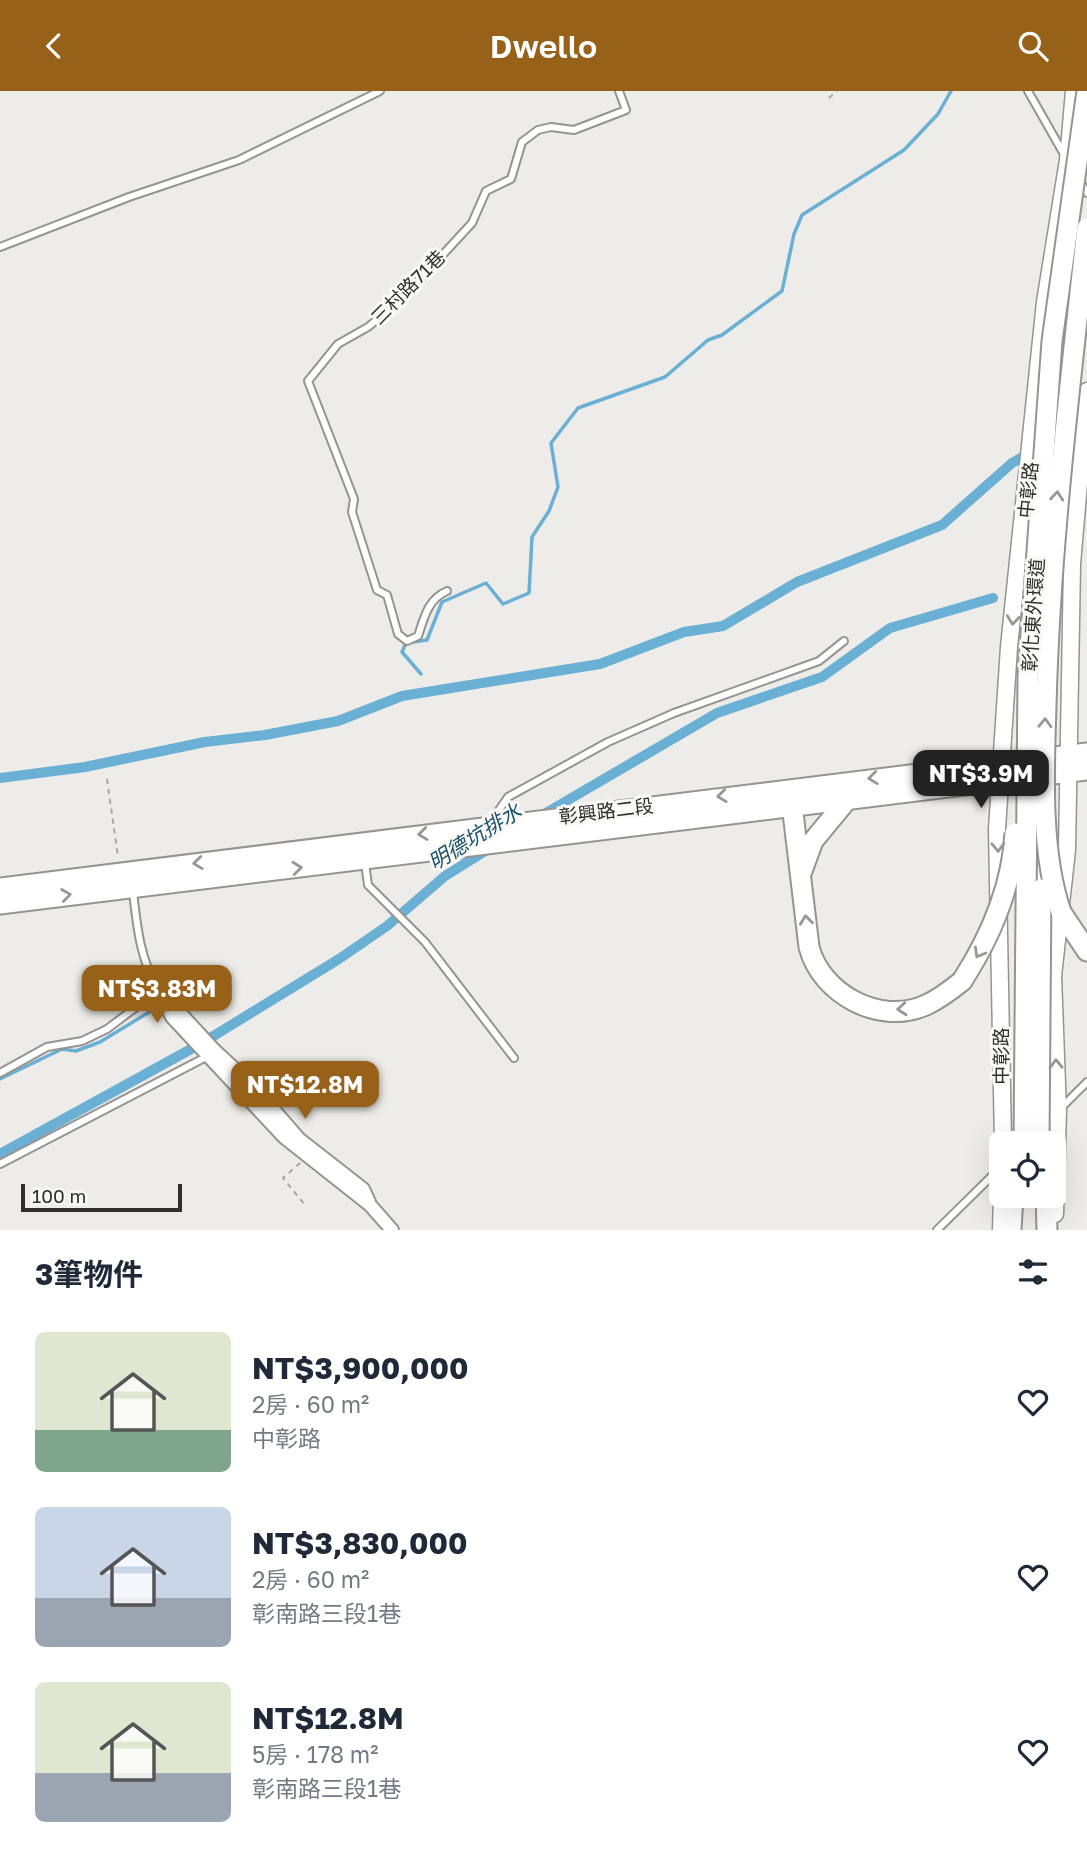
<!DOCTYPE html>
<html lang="zh-TW">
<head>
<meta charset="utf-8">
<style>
  body { margin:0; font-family:"Golos Text","Noto Sans TC",sans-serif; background:#f6f6f7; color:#1f2937; height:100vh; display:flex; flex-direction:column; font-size:26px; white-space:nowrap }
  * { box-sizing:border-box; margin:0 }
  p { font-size:23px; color:#747a83 }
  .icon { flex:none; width:38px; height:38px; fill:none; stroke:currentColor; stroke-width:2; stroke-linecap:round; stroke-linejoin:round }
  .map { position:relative; height:1139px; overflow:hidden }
  .side { display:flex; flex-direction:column; background:#fff; flex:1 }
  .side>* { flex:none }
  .buttons { position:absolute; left:989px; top:1040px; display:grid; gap:14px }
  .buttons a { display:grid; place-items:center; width:77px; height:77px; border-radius:10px; background:#fff; box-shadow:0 7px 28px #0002; font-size:35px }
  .scale { position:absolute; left:21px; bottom:18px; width:161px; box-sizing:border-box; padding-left:7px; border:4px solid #302f2d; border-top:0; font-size:19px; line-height:24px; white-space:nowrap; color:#302f2d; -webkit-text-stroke:5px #fbf9f5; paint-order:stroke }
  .price { position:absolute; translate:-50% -60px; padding:0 16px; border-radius:14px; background:#976119; color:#fff; font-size:23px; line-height:46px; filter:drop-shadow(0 2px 4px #0008) }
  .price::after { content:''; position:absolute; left:50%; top:42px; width:21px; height:16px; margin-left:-10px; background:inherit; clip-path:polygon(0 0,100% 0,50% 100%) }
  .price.current { background:#222; color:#fff }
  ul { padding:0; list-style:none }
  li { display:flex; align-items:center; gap:21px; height:175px; padding:0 35px }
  li span { display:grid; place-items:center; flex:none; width:196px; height:140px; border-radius:10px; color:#555 }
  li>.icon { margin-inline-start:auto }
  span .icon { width:84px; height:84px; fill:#fffc; stroke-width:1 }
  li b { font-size:30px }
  h2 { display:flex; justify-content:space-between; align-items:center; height:84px; padding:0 35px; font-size:30px }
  header { display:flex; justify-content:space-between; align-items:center; height:91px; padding:0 35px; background:#976119; color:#fff; font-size:32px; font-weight:600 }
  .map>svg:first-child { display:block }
</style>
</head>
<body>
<header><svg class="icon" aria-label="back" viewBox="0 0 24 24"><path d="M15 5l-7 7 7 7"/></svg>Dwello<svg class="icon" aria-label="search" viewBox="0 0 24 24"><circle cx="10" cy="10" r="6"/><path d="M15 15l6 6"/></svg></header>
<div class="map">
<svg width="1087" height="1139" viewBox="0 0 1087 1139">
  <rect width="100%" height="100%" fill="#eeece8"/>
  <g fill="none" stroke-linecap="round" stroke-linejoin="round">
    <g stroke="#6ab0d4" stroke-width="3.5">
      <path d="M421 583 402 561 406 552 427 549 442 511 486 492 503 513 529 502 532 446 549 420 558 396 551 352 578 317 665 286 708 249 722 244 782 200 794 143 802 124 904 59 938 23 951 0"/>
      <path d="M0 988 62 958 76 960 100 951 151 920 167 922"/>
    </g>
    <g stroke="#6ab0d4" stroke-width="10">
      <path d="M0 687 85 676 205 651 265 644 338 630 402 605 600 573 684 541 723 535 797 491 942 434 1012 372 1031 361"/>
      <path d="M539 726 717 622 822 586 890 537 993 507"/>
      <path d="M0 1063 202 952 339 868 387 835 445 785 490 757"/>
    </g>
    <g stroke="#969390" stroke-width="10">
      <g id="service">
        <path d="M1028 0 1065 65"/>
        <path d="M1080 90 1087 102"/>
        <path d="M0 156 129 106 239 69 380 0"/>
        <path d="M447 500C428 508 424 527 418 545L407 550 398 543 387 504 377 499 352 421 354 408 308 290 338 253 368 236 401 209 472 132 486 100 511 88 522 51 538 39 551 36 574 39 626 19 619 0"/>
        <path d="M501 731 499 719 508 706 608 651 674 622 819 570 844 550"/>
        <path d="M365 772 368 794 425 851 514 967"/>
        <path d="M0 982 47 956 82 950 107 938 159 899C140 870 137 835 133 801"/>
        <path d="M1062 1016 1087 991"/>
        <path d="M0 1073 208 965"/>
        <path d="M937 1139 1001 1076"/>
      </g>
    </g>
    <g stroke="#969390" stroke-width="16">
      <g id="minor">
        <path d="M159 899 172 926 284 1046 370 1114 392 1139"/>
        <path d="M166 907 216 961 253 995 299 1048 363 1098 369 1111"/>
      </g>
    </g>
    <g stroke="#969390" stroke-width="19">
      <g id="tertiary">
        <path d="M1003 1052 997 738 1009 556 1045 211 1068 69 1074 0"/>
        <path d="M1055 1123 1058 1020 1053 885 1067 759 1072 473 1087 300"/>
        <path d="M1001 1139 1002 1104"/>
      </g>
    </g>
    <g stroke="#969390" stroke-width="23">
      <g id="primary">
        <path d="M791 705 809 856C821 903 880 935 926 914 939 908 951 899 962 890"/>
        <path d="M802 780 813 750 846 710"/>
        <path d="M0 797 1087 662"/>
        <path d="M1041 798 1042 754"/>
        <path d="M0 813 1087 679"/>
        <path d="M1061 821 1087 860"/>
        <path d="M1046 1104 1047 1139"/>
        <path d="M1011 1139 1013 1104"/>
      </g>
    </g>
    <g stroke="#a6a5a1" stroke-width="2" stroke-dasharray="5 5" stroke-linecap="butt">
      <path d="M829 7 837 0"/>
      <path d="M107 688 118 766"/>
      <path d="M300 1072 283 1087 305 1114"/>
    </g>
    <use href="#service" stroke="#fff" stroke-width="6"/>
    <use href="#minor" stroke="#fff" stroke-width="12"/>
    <use href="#tertiary" stroke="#fff" stroke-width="16"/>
    <use href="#primary" stroke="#fff" stroke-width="19"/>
    <g stroke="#969390" stroke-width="23" stroke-linecap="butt">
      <g id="primary-bridge">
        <path d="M1061 821C1040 760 1044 678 1046 615 1050 455 1070 296 1087 137"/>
        <path d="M962 890C991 845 1012 796 1015 742"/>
        <path d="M1024 1052 1028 586 1052 250 1087 0"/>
        <path d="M1039 1052 1041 798"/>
      </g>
    </g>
    <use href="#primary-bridge" stroke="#fff" stroke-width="19"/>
  </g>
  <defs><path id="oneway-chevron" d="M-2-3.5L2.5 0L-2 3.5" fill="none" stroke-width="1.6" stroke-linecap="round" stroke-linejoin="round" transform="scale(1.75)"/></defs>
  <g stroke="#989796">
    <use href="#oneway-chevron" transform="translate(1057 405) rotate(-85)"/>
    <use href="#oneway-chevron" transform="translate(1013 529) rotate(97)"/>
    <use href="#oneway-chevron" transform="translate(1045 632) rotate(-88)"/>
    <use href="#oneway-chevron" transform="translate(873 687) rotate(173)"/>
    <use href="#oneway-chevron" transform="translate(722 705) rotate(173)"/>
    <use href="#oneway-chevron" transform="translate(423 743) rotate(173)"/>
    <use href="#oneway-chevron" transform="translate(998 756) rotate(88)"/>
    <use href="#oneway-chevron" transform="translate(198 772) rotate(173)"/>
    <use href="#oneway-chevron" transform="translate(297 777) rotate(-6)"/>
    <use href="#oneway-chevron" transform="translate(66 804) rotate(-8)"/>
    <use href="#oneway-chevron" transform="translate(806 829) rotate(-97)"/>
    <use href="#oneway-chevron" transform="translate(979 862) rotate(120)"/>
    <use href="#oneway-chevron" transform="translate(902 918) rotate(175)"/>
    <use href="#oneway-chevron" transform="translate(1056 973) rotate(-92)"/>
  </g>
  <g text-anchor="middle" stroke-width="6" stroke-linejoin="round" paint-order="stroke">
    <g font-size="19" fill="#302f2d" stroke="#fbf9f5">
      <text transform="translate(408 196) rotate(-45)" y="7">三村路71巷</text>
      <text transform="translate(1028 399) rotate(-84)" y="7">中彰路</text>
      <text transform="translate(1033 524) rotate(-86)" y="7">彰化東外環道</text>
      <text transform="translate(606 720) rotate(-7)" y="7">彰興路二段</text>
      <text transform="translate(1001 965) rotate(-90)" y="7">中彰路</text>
    </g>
    <g font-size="21" font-style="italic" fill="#19516a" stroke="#fbf9f5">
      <text transform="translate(475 746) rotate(-32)" y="7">明德坑排水</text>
    </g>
  </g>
</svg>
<div class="buttons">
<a><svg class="icon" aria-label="locate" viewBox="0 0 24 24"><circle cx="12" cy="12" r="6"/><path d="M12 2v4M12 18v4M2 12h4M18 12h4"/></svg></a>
</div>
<div class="scale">100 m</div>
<b class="price current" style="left:981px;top:719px">NT$3.9M</b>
<b class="price" style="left:157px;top:934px">NT$3.83M</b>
<b class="price" style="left:305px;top:1030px">NT$12.8M</b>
</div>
<section class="side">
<h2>3筆物件<svg class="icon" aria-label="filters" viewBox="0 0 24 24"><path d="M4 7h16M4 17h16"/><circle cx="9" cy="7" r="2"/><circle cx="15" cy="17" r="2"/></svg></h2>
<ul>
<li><span style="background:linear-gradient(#dfe7d0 70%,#7fa58c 0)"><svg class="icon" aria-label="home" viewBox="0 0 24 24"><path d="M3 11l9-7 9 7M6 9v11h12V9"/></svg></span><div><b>NT$3,900,000</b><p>2房 · 60 m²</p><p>中彰路</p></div><svg class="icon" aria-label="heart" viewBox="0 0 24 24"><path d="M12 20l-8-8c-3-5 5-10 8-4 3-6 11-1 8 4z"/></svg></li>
<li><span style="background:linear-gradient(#c9d6e8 65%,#9aa5b1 0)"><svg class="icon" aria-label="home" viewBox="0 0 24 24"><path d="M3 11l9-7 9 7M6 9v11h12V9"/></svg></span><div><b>NT$3,830,000</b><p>2房 · 60 m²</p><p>彰南路三段1巷</p></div><svg class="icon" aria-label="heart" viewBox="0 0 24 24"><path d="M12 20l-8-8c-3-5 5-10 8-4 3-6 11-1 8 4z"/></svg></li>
<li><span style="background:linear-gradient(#dfe7d0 65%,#9aa5b1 0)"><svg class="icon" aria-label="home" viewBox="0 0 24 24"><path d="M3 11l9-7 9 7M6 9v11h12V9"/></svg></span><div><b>NT$12.8M</b><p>5房 · 178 m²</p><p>彰南路三段1巷</p></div><svg class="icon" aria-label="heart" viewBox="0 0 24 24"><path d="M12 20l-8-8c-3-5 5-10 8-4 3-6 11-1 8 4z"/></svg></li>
</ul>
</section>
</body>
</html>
